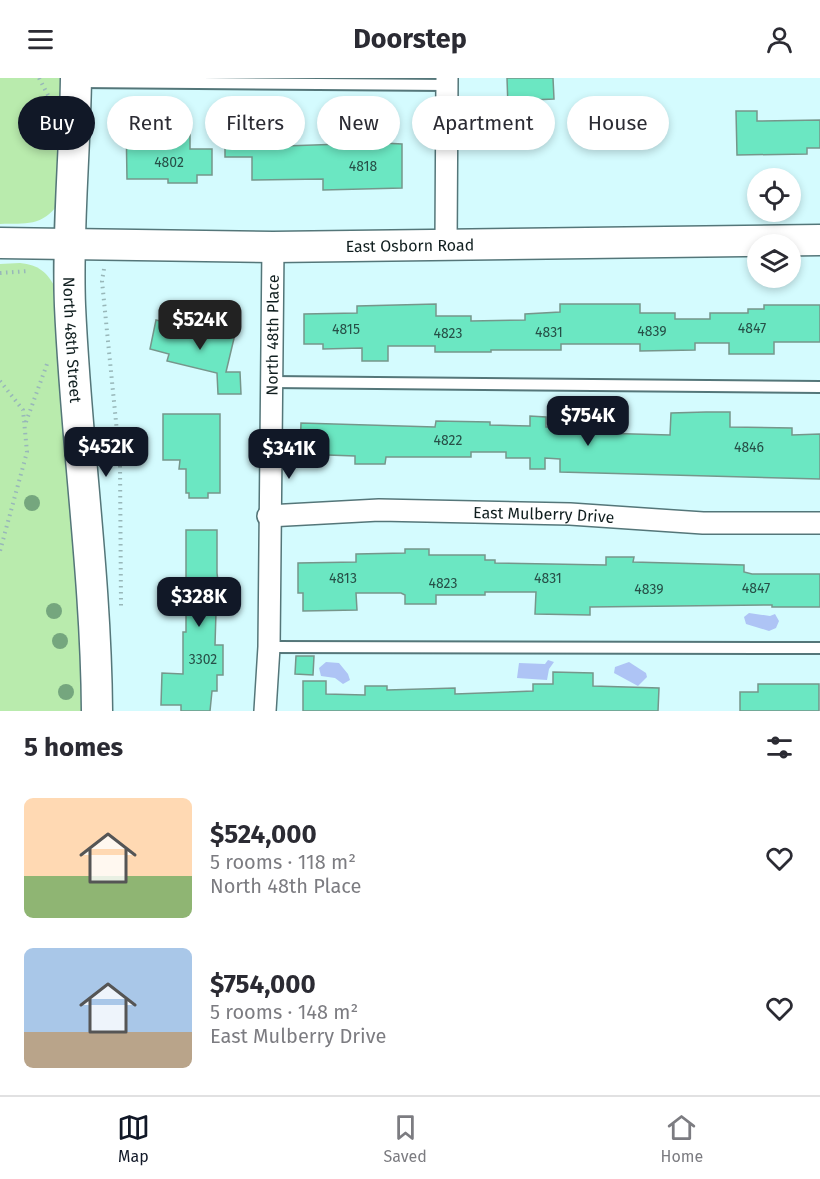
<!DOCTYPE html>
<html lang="en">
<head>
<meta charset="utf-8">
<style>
  body { margin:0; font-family:"Fira Sans",sans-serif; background:#f7f7f7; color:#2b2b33; height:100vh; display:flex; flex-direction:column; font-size:22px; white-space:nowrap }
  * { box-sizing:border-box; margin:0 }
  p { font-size:20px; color:#7c7c81 }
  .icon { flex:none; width:33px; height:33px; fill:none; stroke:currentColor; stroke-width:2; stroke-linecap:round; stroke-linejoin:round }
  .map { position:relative; height:633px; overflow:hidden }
  .details { display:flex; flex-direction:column; background:#fff; flex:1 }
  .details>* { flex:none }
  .hud { position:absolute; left:18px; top:18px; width:784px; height:54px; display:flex; gap:12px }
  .controls { position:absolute; left:747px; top:90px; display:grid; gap:12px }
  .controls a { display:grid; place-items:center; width:54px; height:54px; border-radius:50%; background:#fff; box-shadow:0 3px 9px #0003; font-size:30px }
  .price { position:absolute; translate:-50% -51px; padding:0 14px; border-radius:12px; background:#111827; color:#fff; font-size:20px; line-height:39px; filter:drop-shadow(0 2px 3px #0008) }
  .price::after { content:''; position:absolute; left:50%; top:36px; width:18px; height:14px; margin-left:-9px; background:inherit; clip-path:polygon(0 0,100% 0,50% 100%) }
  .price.active { background:#222; color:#fff }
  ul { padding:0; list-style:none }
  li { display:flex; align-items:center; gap:18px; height:150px; padding:0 24px }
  li span { display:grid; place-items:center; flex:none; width:168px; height:120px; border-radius:9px; color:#555 }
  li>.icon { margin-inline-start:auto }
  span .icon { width:72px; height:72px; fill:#fffc; stroke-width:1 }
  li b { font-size:26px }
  h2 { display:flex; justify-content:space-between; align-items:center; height:72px; padding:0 24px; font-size:26px }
  .pill { padding:0 21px; border-radius:27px; background:#fff; box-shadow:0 3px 9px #0003; font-size:21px; line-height:54px }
  .pill.active { background:#111827; color:#fff }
  header { display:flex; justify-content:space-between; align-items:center; height:78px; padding:0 24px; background:#fff; font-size:27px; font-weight:700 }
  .tabs { display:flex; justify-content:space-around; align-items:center; height:84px; border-top:2px solid #e1e1e2; background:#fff; font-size:16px; color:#7c7c81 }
  .tabs a { display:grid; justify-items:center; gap:3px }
  .tabs .active { color:#111827 }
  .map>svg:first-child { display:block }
</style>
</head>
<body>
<header><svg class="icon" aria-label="menu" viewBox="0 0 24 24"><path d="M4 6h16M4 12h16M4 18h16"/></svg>Doorstep<svg class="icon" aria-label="person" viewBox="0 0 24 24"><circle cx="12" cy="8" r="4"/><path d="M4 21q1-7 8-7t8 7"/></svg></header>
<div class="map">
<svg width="820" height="633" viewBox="0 0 820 633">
  <rect width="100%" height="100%" fill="#d4fbfe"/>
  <g fill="#b9ebad">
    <path d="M0 0H62L59 125C42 149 26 145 0 146Z"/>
    <path d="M20 185C39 187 47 194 56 211L74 455 84 633H0V186Z"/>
  </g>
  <g fill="#aec4f5">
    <path d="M749 535 770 538 775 536 779 543 776 550 769 553 746 546 744 539Z"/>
    <path d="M548 582 554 584 549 591 547 602 517 600 519 585 545 586Z"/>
    <path d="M326 584 339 585 348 596 350 602 343 606 335 600 321 598 319 590Z"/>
    <path d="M629 584 646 595 647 599 638 608 614 595 615 589Z"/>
  </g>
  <g fill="#6be7c2" stroke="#76968b" stroke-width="1.5">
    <path d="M507 0H553L554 21 531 22V29H508Z"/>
    <path d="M285 33V68L343 66V52H383V65L402 66V110L323 112V101L252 102V79H225V48H238V34Z"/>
    <path d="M736 33H757V43L820 42V70H807V76L737 77Z"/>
    <path d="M126 42H163V55H190V71H212V97H197V105H168V101H127Z"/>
    <path d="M436 226V238H471V243L525 242V236L560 234V226H640V235H675V241H710V235H748V231H764V227H820V264H774V276H729V265H695V272L640 273V266H561V272H491V274H435V268H388V283H362V270L323 271V266H304V236L357 235V228Z"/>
    <path d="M156 242 197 252H205L207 245 236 252 226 294H240L241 316H218L217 295 167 283 169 276 150 271Z"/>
    <path d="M706 334H730V349L792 350V357L820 356V401L560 394V381L545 380V391H530V380H506V374H471V379H386L385 386H355V378L300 376 301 345 435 349 436 343 490 344V347L530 348V338L546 339V349H561V354L670 357 671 335Z"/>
    <path d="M163 336H220V415H208V420H189V415H186V391H179L180 382H163Z"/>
    <path d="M186 452H217V495L218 503H227V534H216L215 567H223V597H217V613H212L210 633H181V627H161L162 595 183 596V554H186Z"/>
    <path d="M405 471H429V477H485V482H495V485L606 487V479H634L633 484 744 487V494L752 496H820V529H772V527L590 529V537L535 536 536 514H485V517H436V526H405V517L401 515H356L357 532 303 533V515H298V485L356 484V476L405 475Z"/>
    <path d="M296 578H314L313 597 295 596Z"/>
    <path d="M553 594 593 595V608L659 610 658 633H303V603H326V616L365 617V608H387V612L455 610V616L533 613V606H553Z"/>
    <path d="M758 606H819V633H740V614H758Z"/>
  </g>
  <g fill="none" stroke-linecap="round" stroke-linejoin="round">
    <g stroke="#547679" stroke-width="14">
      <g id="lane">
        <path d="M79 4 447 7"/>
        <path d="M271 304 820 309"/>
        <path d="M269 569 820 570"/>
      </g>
    </g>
    <g stroke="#547679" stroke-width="24">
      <g id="street">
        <path d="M446 166 447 0"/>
        <path id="s1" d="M268 438 379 432 570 436 703 445H820"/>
        <path id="s2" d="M265 633 269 569 273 169"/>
      </g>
    </g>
    <g stroke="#547679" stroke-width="33">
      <g id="secondary">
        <path id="s3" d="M76 0C75 76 67 152 70 228 76 363 96 498 97 633"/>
        <path id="s4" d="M0 165 273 169 820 162"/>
      </g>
    </g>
    <g stroke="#98b7b9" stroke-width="4" stroke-dasharray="1.5 4.5" stroke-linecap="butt">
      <path d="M39 0 50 21"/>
      <path d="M104 191 102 203 120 384 121 528"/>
      <path d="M0 195 29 193"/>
      <path d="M0 303 23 332 27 374 0 473"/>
      <path d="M26 344 47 286"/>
    </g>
    <use href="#lane" stroke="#fff" stroke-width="10"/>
    <use href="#street" stroke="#fff" stroke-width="21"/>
    <use href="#secondary" stroke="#fff" stroke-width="30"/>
  </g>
  <g fill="#75a67e">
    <circle cx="32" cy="425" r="8"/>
    <circle cx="54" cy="533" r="8"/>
    <circle cx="60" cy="563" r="8"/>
    <circle cx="66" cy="614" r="8"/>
  </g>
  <g text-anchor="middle" stroke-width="4.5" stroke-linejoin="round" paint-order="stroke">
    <g font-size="14" fill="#275048">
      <text x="169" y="89">4802</text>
      <text x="363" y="93">4818</text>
      <text x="752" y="255">4847</text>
      <text x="346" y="256">4815</text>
      <text x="652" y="258">4839</text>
      <text x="549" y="259">4831</text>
      <text x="448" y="260">4823</text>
      <text x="448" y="367">4822</text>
      <text x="749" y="374">4846</text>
      <text x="343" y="505">4813</text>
      <text x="548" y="505">4831</text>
      <text x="443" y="510">4823</text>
      <text x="756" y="515">4847</text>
      <text x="649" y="516">4839</text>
      <text x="203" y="586">3302</text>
    </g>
    <g font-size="16" fill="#101e1f" stroke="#d4fbfe">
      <text dy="6" stroke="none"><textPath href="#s4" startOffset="410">East Osborn Road</textPath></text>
      <text dy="6" stroke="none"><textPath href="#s2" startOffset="376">North 48th Place</textPath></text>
      <text dy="6" stroke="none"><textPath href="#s3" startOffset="262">North 48th Street</textPath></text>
      <text dy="6" stroke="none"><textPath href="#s1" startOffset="276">East Mulberry Drive</textPath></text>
    </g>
  </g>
</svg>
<div class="controls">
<a><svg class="icon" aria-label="locate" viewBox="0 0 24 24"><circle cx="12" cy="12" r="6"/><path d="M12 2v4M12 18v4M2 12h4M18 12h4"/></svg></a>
<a><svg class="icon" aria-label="layers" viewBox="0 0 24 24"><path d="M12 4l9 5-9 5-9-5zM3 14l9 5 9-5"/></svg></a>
</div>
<b class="price active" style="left:200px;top:273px">$524K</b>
<b class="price" style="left:588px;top:369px">$754K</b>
<b class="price" style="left:106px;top:400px">$452K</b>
<b class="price" style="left:289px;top:402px">$341K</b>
<b class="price" style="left:199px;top:550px">$328K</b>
<div class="hud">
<a class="pill active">Buy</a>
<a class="pill">Rent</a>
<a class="pill">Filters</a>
<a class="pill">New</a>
<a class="pill">Apartment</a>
<a class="pill">House</a>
</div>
</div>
<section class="details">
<h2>5 homes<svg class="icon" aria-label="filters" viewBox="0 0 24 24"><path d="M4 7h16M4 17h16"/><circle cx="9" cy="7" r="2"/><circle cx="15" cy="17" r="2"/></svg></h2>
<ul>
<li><span style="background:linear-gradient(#ffd9b3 65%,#8fb573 0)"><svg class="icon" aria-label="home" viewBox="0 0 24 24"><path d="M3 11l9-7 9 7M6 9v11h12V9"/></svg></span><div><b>$524,000</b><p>5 rooms · 118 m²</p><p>North 48th Place</p></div><svg class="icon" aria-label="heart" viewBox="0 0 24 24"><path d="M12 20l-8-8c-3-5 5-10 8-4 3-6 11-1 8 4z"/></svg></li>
<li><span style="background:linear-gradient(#a9c7e8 70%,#b9a48a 0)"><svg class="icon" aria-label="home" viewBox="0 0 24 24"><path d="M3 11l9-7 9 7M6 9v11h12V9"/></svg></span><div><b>$754,000</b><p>5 rooms · 148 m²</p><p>East Mulberry Drive</p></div><svg class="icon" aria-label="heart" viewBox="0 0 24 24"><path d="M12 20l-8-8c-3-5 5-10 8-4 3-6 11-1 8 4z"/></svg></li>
</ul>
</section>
<nav class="tabs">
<a class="active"><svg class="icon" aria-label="map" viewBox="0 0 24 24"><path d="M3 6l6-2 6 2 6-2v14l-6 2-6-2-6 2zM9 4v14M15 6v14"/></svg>Map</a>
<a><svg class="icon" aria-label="saved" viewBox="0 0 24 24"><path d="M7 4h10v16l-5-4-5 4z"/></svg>Saved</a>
<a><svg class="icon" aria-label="home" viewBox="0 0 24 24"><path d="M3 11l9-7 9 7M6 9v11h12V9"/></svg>Home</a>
</nav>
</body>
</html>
